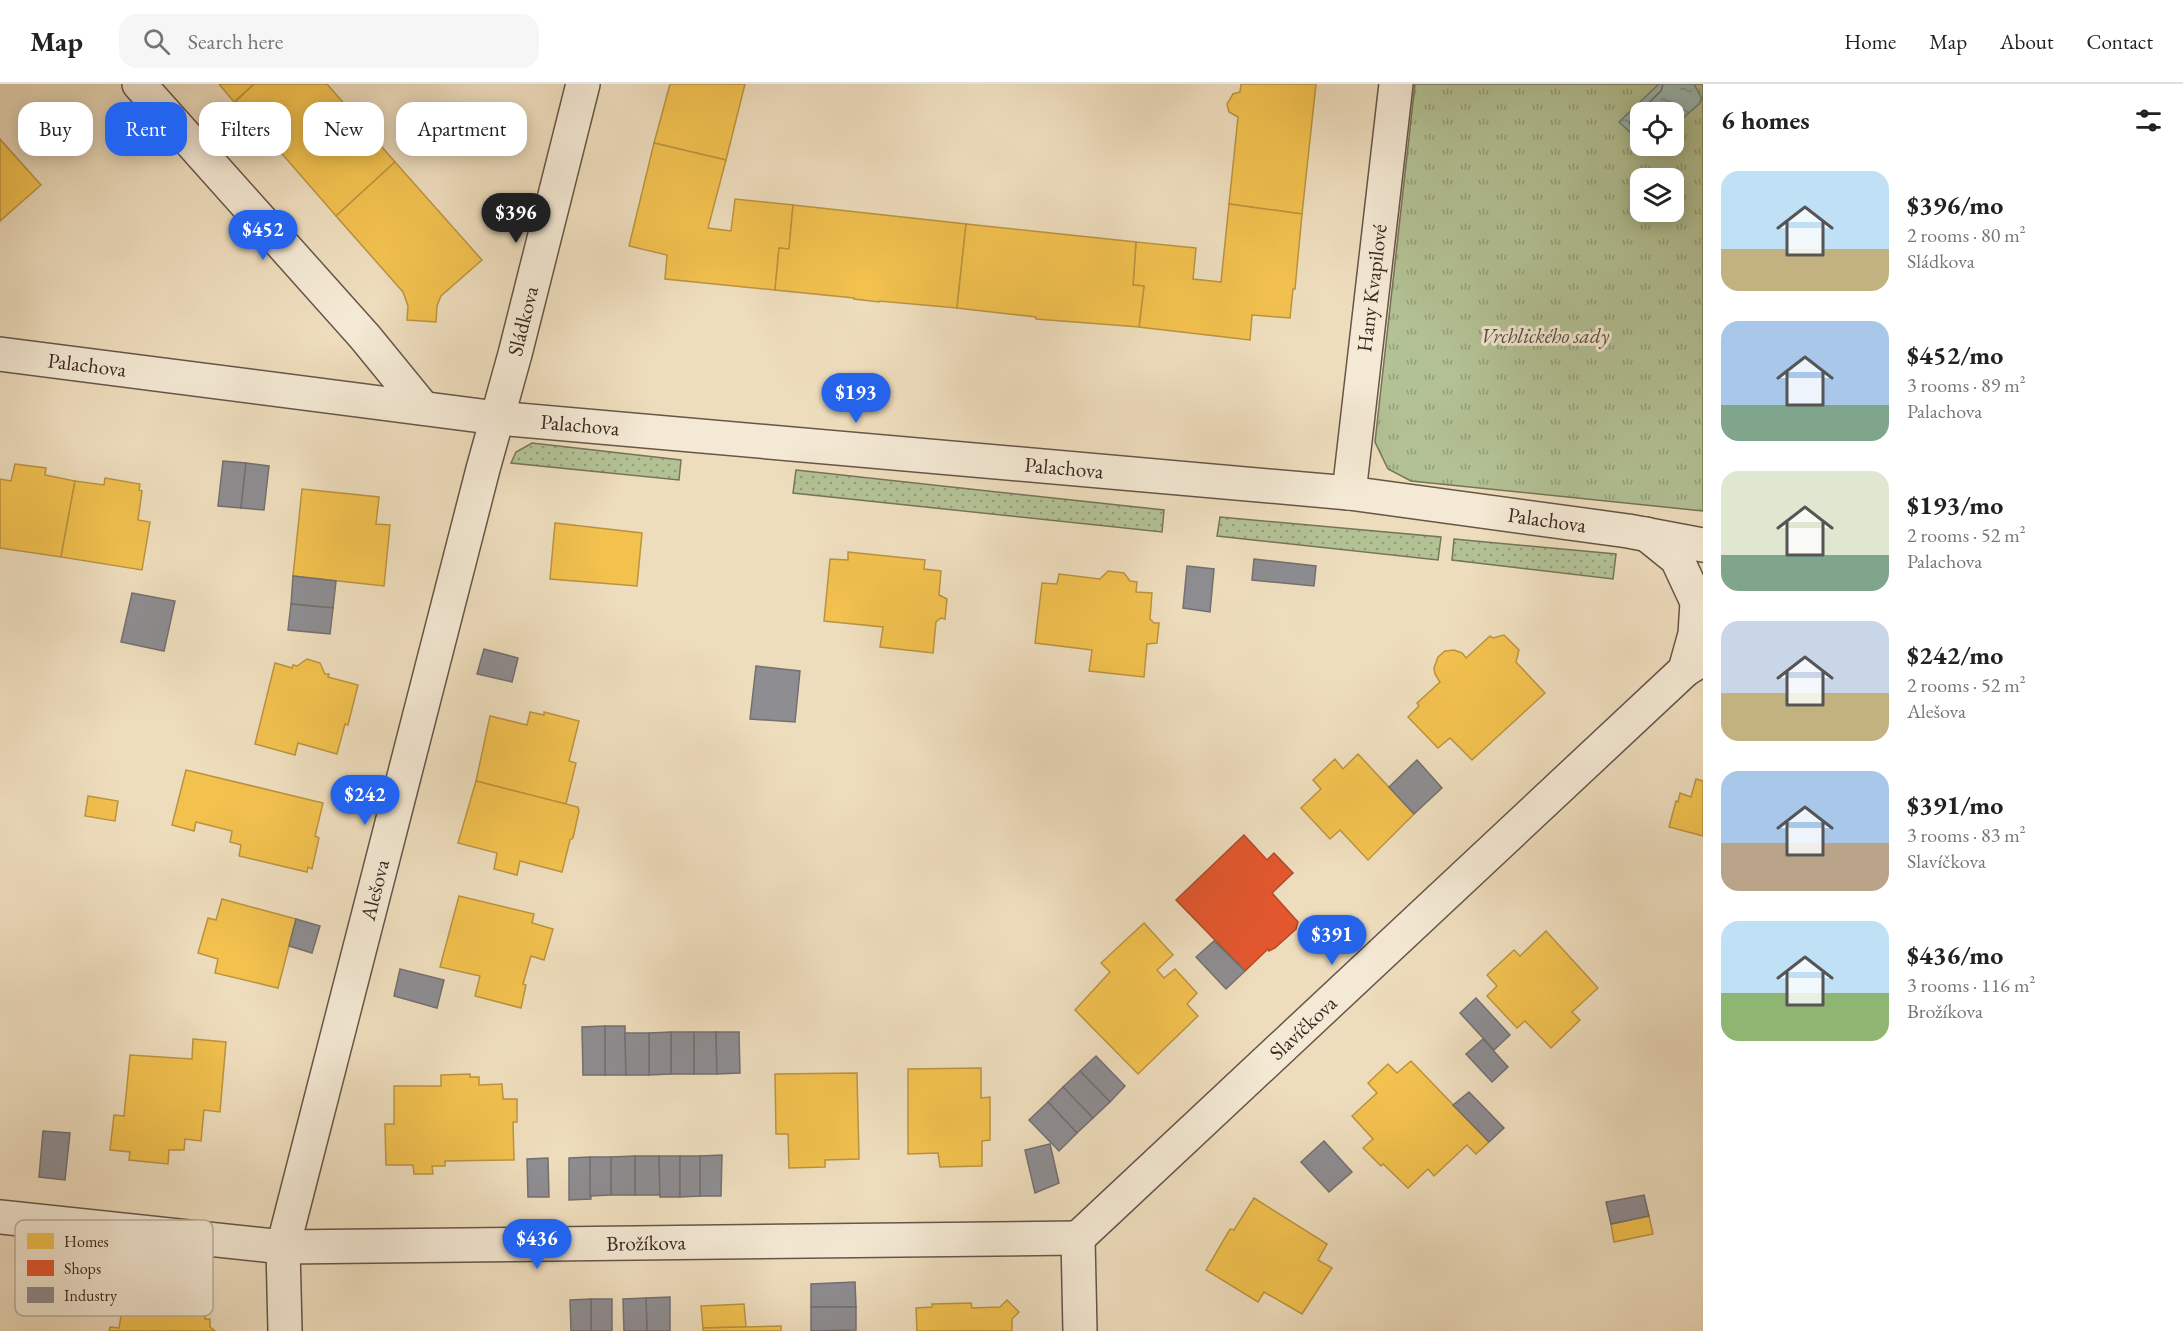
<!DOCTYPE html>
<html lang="en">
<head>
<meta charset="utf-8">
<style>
  body { margin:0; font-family:"EB Garamond",serif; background:#f6f6f6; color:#222; height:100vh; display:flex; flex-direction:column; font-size:22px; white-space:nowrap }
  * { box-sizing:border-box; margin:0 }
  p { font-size:20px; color:#767676 }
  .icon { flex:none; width:33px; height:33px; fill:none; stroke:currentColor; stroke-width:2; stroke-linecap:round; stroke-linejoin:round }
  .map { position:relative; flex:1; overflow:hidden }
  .panel { display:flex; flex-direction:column; background:#fff; width:480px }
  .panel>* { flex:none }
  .banner { position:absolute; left:18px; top:18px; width:570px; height:54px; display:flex; gap:12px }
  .fabs { position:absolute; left:1630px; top:18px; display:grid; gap:12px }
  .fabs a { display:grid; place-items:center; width:54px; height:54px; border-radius:12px; background:#fff; box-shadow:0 3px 15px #0003; font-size:30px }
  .price { position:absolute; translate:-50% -51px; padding:0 14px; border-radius:21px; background:#2563eb; color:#fff; font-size:20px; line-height:39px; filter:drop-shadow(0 2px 3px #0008) }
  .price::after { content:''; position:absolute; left:50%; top:36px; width:18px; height:14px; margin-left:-9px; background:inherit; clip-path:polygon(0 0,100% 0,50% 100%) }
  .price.on { background:#222; color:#fff }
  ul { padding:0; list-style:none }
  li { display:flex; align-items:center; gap:18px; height:150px; padding:0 18px }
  li span { display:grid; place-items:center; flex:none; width:168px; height:120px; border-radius:18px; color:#555 }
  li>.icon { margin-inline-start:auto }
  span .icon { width:72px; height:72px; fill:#fffc; stroke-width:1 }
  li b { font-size:26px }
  h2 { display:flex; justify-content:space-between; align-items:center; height:72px; padding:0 18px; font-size:26px }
  .tag { padding:0 21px; border-radius:18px; background:#fff; box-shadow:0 3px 15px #0003; font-size:21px; line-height:54px }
  .tag.on { background:#2563eb; color:#fff }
  header { display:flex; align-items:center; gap:36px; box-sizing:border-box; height:84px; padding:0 30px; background:#fff; border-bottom:2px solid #e0e0e0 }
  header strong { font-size:28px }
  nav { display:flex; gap:33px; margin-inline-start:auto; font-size:21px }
  .search { width:420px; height:54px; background:#f6f6f6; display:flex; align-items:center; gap:15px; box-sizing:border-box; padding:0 21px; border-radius:18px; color:#767676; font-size:22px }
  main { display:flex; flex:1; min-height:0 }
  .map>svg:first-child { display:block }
</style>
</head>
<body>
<header>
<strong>Map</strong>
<div class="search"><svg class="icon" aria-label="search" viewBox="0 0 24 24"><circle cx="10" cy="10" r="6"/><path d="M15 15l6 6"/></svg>Search here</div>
<nav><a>Home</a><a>Map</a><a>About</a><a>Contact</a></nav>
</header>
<main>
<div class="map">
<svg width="1703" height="1247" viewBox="0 0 1703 1247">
  <defs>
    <pattern id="grass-dots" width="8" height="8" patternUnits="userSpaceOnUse" patternTransform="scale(1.5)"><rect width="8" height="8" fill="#b3c295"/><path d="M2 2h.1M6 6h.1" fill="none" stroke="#939e79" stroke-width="1.8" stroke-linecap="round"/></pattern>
    <pattern id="park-tufts" width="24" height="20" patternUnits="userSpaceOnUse" patternTransform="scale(1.5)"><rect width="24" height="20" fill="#b3c295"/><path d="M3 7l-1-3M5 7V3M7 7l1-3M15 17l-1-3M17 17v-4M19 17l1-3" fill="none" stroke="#939e79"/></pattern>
    <pattern id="water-ripples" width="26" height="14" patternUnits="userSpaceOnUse" patternTransform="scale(1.5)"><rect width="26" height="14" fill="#9abbb5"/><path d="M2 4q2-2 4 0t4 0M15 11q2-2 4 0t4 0" fill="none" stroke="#7f9893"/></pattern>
  </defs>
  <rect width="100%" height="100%" fill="#eeddbd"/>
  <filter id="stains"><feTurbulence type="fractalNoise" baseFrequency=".00333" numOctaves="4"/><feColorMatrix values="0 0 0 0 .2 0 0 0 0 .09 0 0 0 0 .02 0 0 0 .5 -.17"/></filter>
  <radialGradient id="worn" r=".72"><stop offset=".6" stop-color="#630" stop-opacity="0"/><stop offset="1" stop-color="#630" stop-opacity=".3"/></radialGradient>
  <g fill="url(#grass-dots)" stroke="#76755b" stroke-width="1.5">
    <path d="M532 359 681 376 679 396 511 379 516 368Z"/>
    <path d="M796 386 1164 426 1162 448 793 409Z"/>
    <path d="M1220 433 1441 453 1438 476 1217 452Z"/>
    <path d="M1454 455 1616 470 1613 495 1452 476Z"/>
  </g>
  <path fill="url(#park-tufts)" stroke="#76755b" stroke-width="1.5" fill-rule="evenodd" d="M1415 0H1703V427L1411 397 1388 385 1375 358ZM1641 28H1674V62H1641ZM1641 94H1674V128H1641Z"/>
  <path fill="url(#water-ripples)" stroke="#74807a" stroke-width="1.5" d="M1659 0H1694L1702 15 1699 20 1674 42V28H1641V58L1619 38Z"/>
  <g fill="#f2c14e" stroke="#bb9340" stroke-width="1.5">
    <path d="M219 0H254L234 18Z"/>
    <path d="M254 0H327L395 78 336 132 236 17Z"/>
    <path d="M670 0H745L726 76 654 59Z"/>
    <path d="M1241 0H1316L1302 130 1229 120 1238 33 1229 28 1227 20 1233 10 1240 8Z"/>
    <path d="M0 55 41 101 0 137Z"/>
    <path d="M654 59 726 76 708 144 731 147 735 115 793 121 789 165 779 164 775 206 665 195 667 171 629 162Z"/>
    <path d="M395 78 482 176 441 212 437 222 436 238 407 236 408 222 403 208 336 132Z"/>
    <path d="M1229 120 1302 130 1295 205H1293L1290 234 1252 231 1250 256 1139 243 1144 202 1133 201 1136 158 1196 164 1193 195 1221 198Z"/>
    <path d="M793 121 966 140 957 224 879 217V218L854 215V214L775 206 779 164 789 165Z"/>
    <path d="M966 140 1136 158 1133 201 1144 202 1139 243 1036 235V233L957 224Z"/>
    <path d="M15 380 46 384 45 391 75 397 61 473 0 464V395L11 397Z"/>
    <path d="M105 394 140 400 139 406 142 407 138 436 150 438 142 486 61 473 75 397 104 401Z"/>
    <path d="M302 405 379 413 376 440 390 441 384 502 293 492Z"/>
    <path d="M555 439 642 449 637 502 550 495Z"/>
    <path d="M848 468 925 476 924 485 941 487 939 511 947 515 945 535 941 534 936 538 933 569 880 563 883 543 824 537 830 475 848 476Z"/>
    <path d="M1108 487 1124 489 1130 497 1137 498 1136 508 1152 509 1150 535 1154 539H1159L1157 559 1147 560 1144 593 1089 587 1092 566 1035 559 1042 499 1057 500 1059 490 1100 495Z"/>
    <path d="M1504 551 1519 566 1516 578 1545 609 1472 676 1450 654 1438 664 1408 633 1419 622 1417 619 1440 598 1435 590 1434 584 1438 573 1445 567 1454 566 1462 569 1466 574 1490 552 1493 554Z"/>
    <path d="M307 575 320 579 325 590H329L328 593 358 601 348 641 345 640 337 670 298 659 295 671 255 660 275 579 292 584 293 581 297 582Z"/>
    <path d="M530 628 544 631V628L579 637 569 677 576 679 566 720 476 697 490 632 527 641Z"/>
    <path d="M1358 670 1414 730 1368 776 1340 746 1330 755 1301 724 1321 705 1313 696 1335 675 1343 685Z"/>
    <path d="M186 686 323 719 315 752 319 754 312 785 308 783 307 788 239 772 241 761 230 758 232 747 196 738 194 747 172 741Z"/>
    <path d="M1696 695 1703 697V752L1669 743 1676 717 1678 718 1680 709 1691 713Z"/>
    <path d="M476 697 578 723 579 727 573 754 570 756 562 788 520 777 517 791 494 785 497 769 458 759Z"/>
    <path d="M88 712 118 717 115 737 85 732Z"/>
    <path d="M459 812 534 830 532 839 553 845 544 876 531 872 523 900 526 901 521 924 475 912 480 892 440 883Z"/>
    <path d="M222 815 296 835 278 904 215 889 218 875 198 869 208 834 216 836Z"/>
    <path d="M1144 839 1173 871 1157 886 1164 894 1175 885 1197 909 1187 920 1198 932 1138 990 1075 926 1110 888 1101 879Z"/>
    <path d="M1546 847 1598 904 1572 928 1580 936 1551 964 1525 937 1517 944 1487 912 1497 902 1487 891 1514 866 1520 872Z"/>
    <path d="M193 955 226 958 220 1028 204 1026 201 1057 185 1055 184 1066H169L168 1080 129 1076 130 1068 110 1066 114 1031 124 1032 130 971 192 975Z"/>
    <path d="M1411 977 1489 1058 1476 1070 1467 1061 1434 1092 1428 1085 1408 1104 1383 1080 1381 1082 1363 1064 1373 1055 1352 1032 1377 1009 1368 999 1388 980 1397 989Z"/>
    <path d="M981 984V1014L990 1013V1056L982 1057V1082L940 1083 938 1069 908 1070V985Z"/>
    <path d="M857 989 859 1075 825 1076V1083L789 1084 788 1050H776L775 990Z"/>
    <path d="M470 990V993H479V1001L502 1000 503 1015H517V1038H513L514 1076 445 1077V1082H432L433 1090H414L413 1081H386L385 1040H394V1002H441V991Z"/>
    <path d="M1254 1114 1327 1160 1318 1176 1332 1184 1302 1230 1264 1208 1258 1218 1206 1186 1230 1145 1234 1146Z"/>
    <path d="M1649 1132 1653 1150 1614 1158 1611 1140Z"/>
    <path d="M164 1208 208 1213 205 1235H210V1243L215 1247H109L110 1243 119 1244 124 1214 162 1219Z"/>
    <path d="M1007 1216 1019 1228 1012 1235V1247H917L916 1224 932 1223V1220L971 1219 972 1224 1000 1223Z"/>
    <path d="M744 1220 746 1243 703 1244 701 1222Z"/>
    <path d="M781 1242V1247H703V1244Z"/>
  </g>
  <path fill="#e4572e" stroke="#b1492a" stroke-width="1.5" d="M1244 751 1267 776 1274 769 1293 789 1272 809 1298 838 1296 845 1275 864 1269 867 1268 865 1245 887 1176 816Z"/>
  <g fill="#8d8d92" stroke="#746f70" stroke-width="1.5">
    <path d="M223 377 246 379 241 424 218 422Z"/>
    <path d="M246 379 269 382 264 426 241 424Z"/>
    <path d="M1254 475 1316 482 1314 502 1252 496Z"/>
    <path d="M1187 482 1214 485 1210 528 1183 524Z"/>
    <path d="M293 492 336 497 333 524 291 520Z"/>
    <path d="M132 509 175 517 164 567 121 558Z"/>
    <path d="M291 520 333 524 330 550 288 546Z"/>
    <path d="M484 565 518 574 512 598 477 590Z"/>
    <path d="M756 582 800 587 795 638 750 635Z"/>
    <path d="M1417 676 1442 704 1414 730 1389 703Z"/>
    <path d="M296 835 320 842 312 869 289 862Z"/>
    <path d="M1214 857 1245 887 1226 905 1196 873Z"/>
    <path d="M400 885 444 896 437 924 394 912Z"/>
    <path d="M1476 914 1510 951 1494 966 1460 929Z"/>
    <path d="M605 942H625L626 991H605Z"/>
    <path d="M605 942V991H583L582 943Z"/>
    <rect x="671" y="948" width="23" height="42"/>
    <path d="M671 948V990L649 991V949Z"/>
    <path d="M694 948H716L717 990H694Z"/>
    <path d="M716 948H739L740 989 717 990Z"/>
    <path d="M625 949H649V991H626Z"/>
    <path d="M1483 955 1508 983 1492 998 1466 970Z"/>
    <path d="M1096 972 1125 1002 1110 1018 1080 987Z"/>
    <path d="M1080 987 1110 1018 1093 1034 1063 1003Z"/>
    <path d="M1063 1003 1093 1034 1077 1049 1048 1018Z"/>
    <path d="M1469 1008 1504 1044 1489 1058 1453 1021Z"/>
    <path d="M1048 1018 1077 1049 1059 1067 1029 1036Z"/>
    <path d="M43 1047 70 1049 65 1096 39 1093Z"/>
    <path d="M1324 1057 1352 1088 1329 1108 1301 1078Z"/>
    <path d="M1050 1060 1059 1099 1035 1109 1025 1066Z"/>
    <path d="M722 1071 721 1112H700V1072Z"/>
    <path d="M635 1072H659L660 1111H635Z"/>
    <path d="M635 1072V1111H611V1073Z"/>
    <path d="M659 1072H680V1113H660Z"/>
    <path d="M680 1072H700V1112L680 1113Z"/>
    <path d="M590 1073 591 1115 569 1116V1074Z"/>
    <path d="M590 1073H611V1111L590 1112Z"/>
    <path d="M548 1074 549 1113H528L527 1075Z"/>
    <path d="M1644 1111 1649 1132 1611 1140 1606 1118Z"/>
    <path d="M855 1198 856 1223H811V1200Z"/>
    <path d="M670 1213V1247H647L646 1214Z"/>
    <path d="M646 1214 647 1247H624L623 1215Z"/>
    <rect x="591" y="1215" width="21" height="32"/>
    <path d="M591 1215V1247H571L570 1216Z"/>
    <path d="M811 1223H856V1246L811 1247Z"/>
  </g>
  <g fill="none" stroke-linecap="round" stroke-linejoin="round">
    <path stroke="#6a726b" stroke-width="1.5" d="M1641 50 1630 40V37L1661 7 1663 0"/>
    <g stroke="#675548" stroke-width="36">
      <g id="minor">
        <path d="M139 0 365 253 423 324"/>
        <path d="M0 270 497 334 1349 409 1628 447 1703 461"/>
        <path d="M1349 409 1396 0"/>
        <path d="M1646 450 1677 475 1697 518 1695 550 1685 586"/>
        <path d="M0 1133 283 1163 1078 1154"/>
        <path d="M285 1247 283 1163 483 385 515 270 583 0"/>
        <path d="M1080 1247 1078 1154 1685 586 1703 575"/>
      </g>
    </g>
    <use href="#minor" stroke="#f4e9d4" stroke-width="33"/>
  </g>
  <g text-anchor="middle" stroke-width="6" stroke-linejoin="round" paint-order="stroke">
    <g font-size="21" fill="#3a2821" stroke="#f4e9d4">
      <text transform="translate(1372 204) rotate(-83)" y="7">Hany Kvapilové</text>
      <text transform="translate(523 237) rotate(-76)" y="7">Sládkova</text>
      <text transform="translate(87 281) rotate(7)" y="7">Palachova</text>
      <text transform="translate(580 341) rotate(5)" y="7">Palachova</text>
      <text transform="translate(1064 384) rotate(5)" y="7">Palachova</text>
      <text transform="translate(1547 436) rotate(8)" y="7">Palachova</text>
      <text transform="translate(375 806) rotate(-76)" y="7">Alešova</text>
      <text transform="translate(1303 944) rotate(-43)" y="7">Slavíčkova</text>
      <text transform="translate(646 1159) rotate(-1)" y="7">Brožíkova</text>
    </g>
    <g font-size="21" font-style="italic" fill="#584e3e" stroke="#f4e9d4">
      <text x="1545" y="259">Vrchlického sady</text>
    </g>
  </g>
  <rect x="15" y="1136" width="198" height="96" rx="9" fill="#f4e9d4" stroke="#bcaf9e" stroke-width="1.5"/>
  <rect x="27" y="1149" width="27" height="16" fill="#f2c14e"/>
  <rect x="27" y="1176" width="27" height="16" fill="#e4572e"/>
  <rect x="27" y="1203" width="27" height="16" fill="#8d8d92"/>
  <g font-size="16" fill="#3a2821">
    <text x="64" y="1163">Homes</text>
    <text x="64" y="1190">Shops</text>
    <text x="64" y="1217">Industry</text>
  </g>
  <rect width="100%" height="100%" filter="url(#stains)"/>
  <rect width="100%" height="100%" fill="url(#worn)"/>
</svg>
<div class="fabs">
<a><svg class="icon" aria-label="locate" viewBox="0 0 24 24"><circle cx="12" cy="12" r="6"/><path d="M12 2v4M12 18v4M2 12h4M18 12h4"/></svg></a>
<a><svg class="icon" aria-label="layers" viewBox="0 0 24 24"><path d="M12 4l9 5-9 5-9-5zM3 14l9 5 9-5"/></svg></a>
</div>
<b class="price on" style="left:516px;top:160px">$396</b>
<b class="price" style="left:263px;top:177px">$452</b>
<b class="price" style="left:856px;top:340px">$193</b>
<b class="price" style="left:365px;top:742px">$242</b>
<b class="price" style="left:1332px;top:882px">$391</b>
<b class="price" style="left:537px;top:1186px">$436</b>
<div class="banner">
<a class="tag">Buy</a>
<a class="tag on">Rent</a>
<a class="tag">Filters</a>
<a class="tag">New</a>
<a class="tag">Apartment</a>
</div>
</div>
<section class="panel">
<h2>6 homes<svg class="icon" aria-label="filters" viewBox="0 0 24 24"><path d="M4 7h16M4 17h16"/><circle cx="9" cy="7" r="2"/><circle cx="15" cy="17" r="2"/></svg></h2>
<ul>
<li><span style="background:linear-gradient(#bfe0f5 65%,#c2b280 0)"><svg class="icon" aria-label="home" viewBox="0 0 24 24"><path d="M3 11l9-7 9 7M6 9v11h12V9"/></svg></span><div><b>$396/mo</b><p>2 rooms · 80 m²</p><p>Sládkova</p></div></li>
<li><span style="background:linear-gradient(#a9c7e8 70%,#7fa58c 0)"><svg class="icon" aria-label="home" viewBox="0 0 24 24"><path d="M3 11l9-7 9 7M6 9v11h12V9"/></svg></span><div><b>$452/mo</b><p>3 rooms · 89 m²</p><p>Palachova</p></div></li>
<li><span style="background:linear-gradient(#dfe7d0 70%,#7fa58c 0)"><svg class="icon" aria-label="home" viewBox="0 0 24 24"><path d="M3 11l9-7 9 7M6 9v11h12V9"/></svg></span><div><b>$193/mo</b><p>2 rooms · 52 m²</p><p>Palachova</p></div></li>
<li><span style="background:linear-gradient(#c9d6e8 60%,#c2b280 0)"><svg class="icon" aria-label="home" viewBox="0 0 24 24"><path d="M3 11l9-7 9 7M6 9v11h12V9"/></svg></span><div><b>$242/mo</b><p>2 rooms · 52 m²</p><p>Alešova</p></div></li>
<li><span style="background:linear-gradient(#a9c7e8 60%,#b9a48a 0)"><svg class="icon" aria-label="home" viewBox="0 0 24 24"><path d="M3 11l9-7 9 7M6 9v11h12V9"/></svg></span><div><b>$391/mo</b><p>3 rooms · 83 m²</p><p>Slavíčkova</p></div></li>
<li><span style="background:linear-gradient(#bfe0f5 60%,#8fb573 0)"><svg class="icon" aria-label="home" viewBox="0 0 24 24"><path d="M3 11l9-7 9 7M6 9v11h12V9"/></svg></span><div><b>$436/mo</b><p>3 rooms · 116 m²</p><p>Brožíkova</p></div></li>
</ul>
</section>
</main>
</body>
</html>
